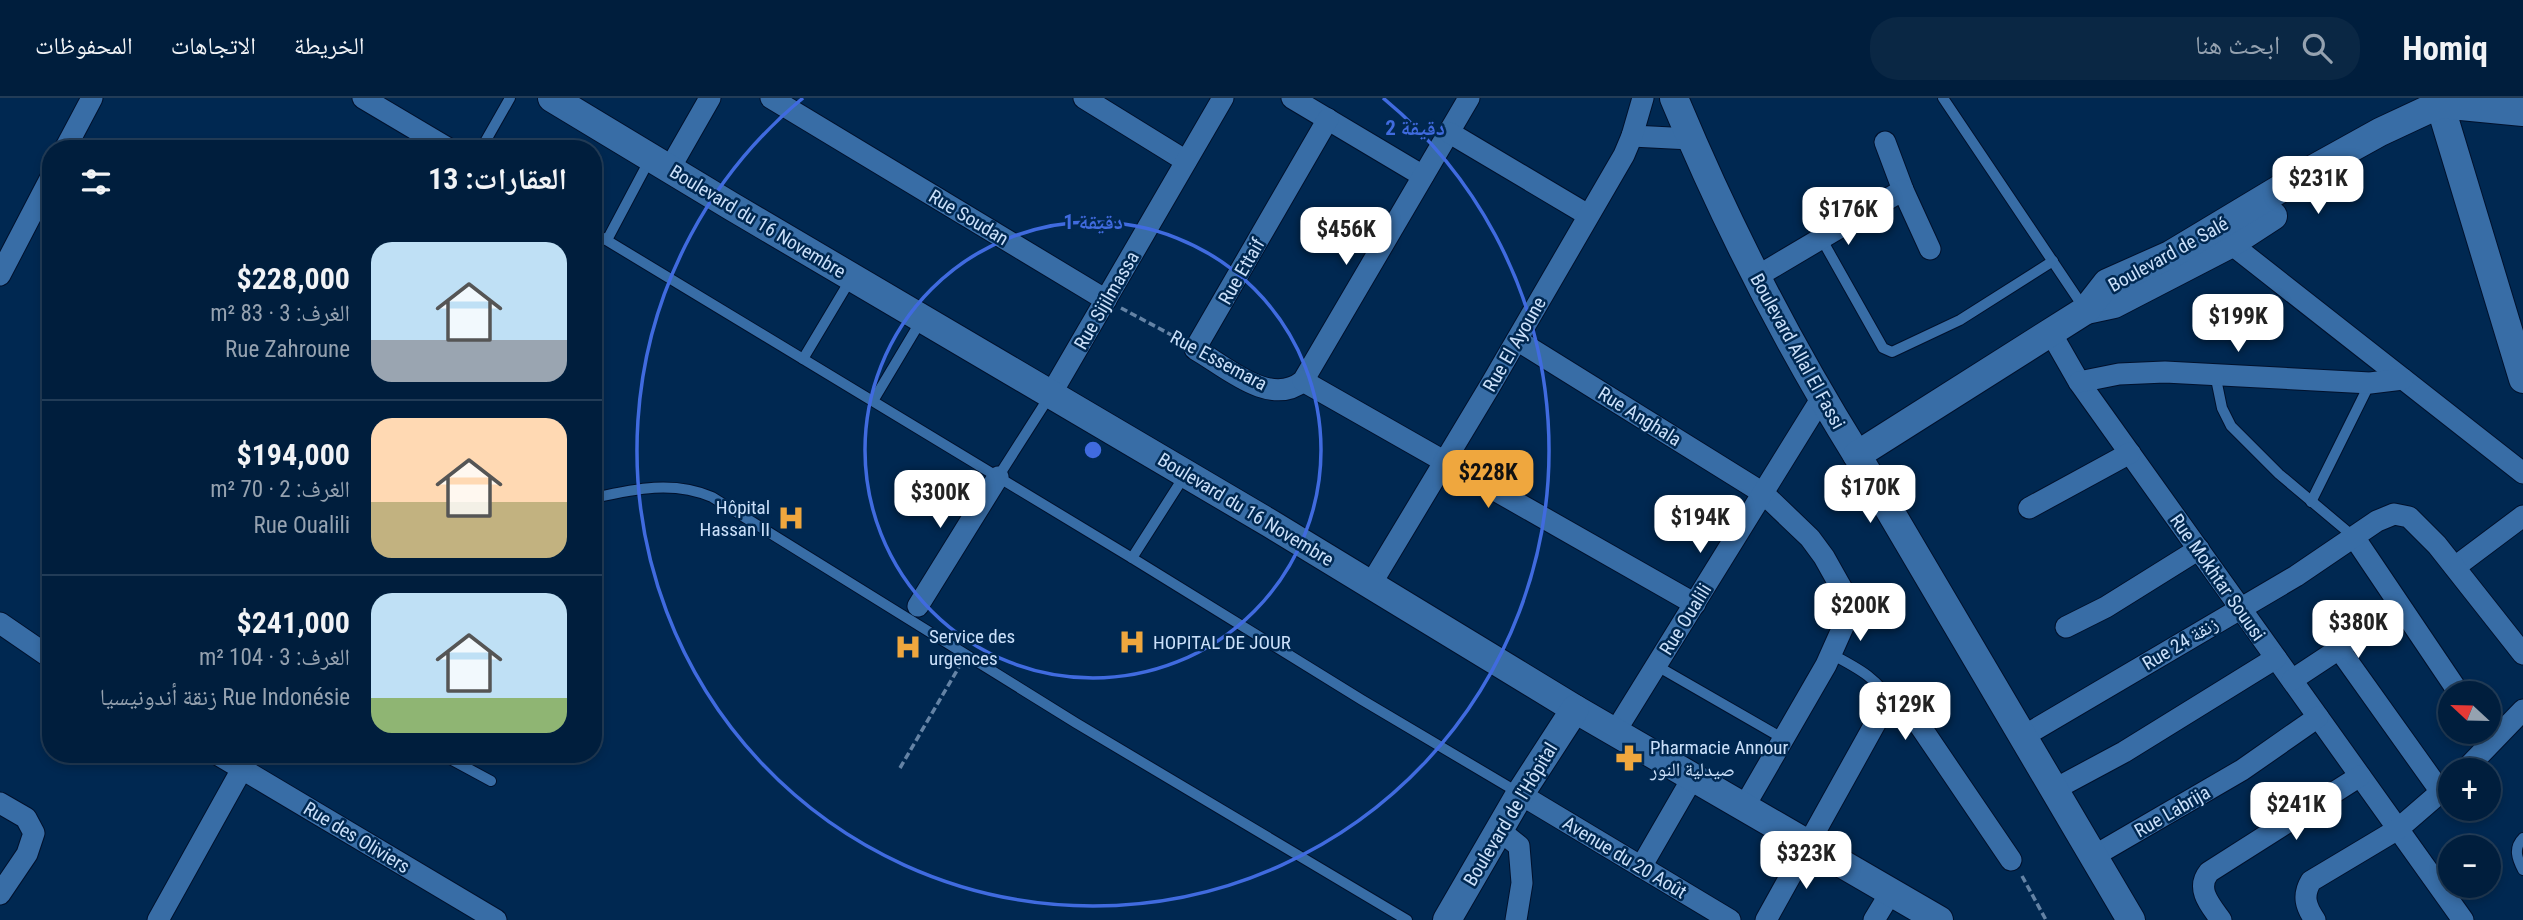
<!DOCTYPE html>
<html lang="ar">
<head>
<meta charset="utf-8">
<style>
  body { margin:0; font-family:"Roboto Condensed","Noto Naskh Arabic",sans-serif; background:#0a2744; color:#f1f3f6; direction:rtl; height:100vh; display:flex; flex-direction:column; font-size:26px; white-space:nowrap }
  * { box-sizing:border-box; margin:0 }
  p { font-size:23px; color:#95a2b0 }
  .icon { flex:none; width:38px; height:38px; fill:none; stroke:currentColor; stroke-width:2; stroke-linecap:round; stroke-linejoin:round }
  .map { position:relative; flex:1; overflow:hidden; direction:ltr }
  .details { position:absolute; left:42px; top:42px; width:560px; height:623px; display:flex; flex-direction:column; background:#001e3d; border-radius:28px; box-shadow:0 4px 10px #0003,0 0 0 2px #223c57; direction:rtl }
  .details>* { flex:none }
  .needle { width:46px; rotate:292deg }
  .fabs { position:absolute; left:2438px; top:583px; display:grid; gap:14px }
  .fabs a { display:grid; place-items:center; width:63px; height:63px; border-radius:50%; background:#001e3d; box-shadow:0 4px 10px #0003,0 0 0 2px #223c57; font-size:35px }
  .price { position:absolute; translate:-50% -60px; padding:0 16px; border-radius:14px; background:#fff; color:#222; font-size:23px; line-height:46px; filter:drop-shadow(0 2px 4px #0008) }
  .price::after { content:''; position:absolute; left:50%; top:42px; width:21px; height:16px; margin-left:-10px; background:inherit; clip-path:polygon(0 0,100% 0,50% 100%) }
  .price.on { background:#efa73e; color:#111 }
  ul { padding:0; list-style:none }
  li { display:flex; align-items:center; gap:21px; height:175px; padding:0 35px }
  li+li { border-top:2px solid #223c57 }
  li span { display:grid; place-items:center; flex:none; width:196px; height:140px; border-radius:21px; color:#555 }
  li>.icon { margin-inline-start:auto }
  span .icon { width:84px; height:84px; fill:#fffc; stroke-width:1 }
  li b { font-size:30px }
  h2 { display:flex; justify-content:space-between; align-items:center; height:84px; padding:0 35px; font-size:30px }
  header { display:flex; align-items:center; gap:42px; box-sizing:border-box; height:98px; padding:0 35px; background:#001e3d; border-bottom:2px solid #223c57 }
  header strong { font-size:33px }
  nav { display:flex; gap:38px; margin-inline-start:auto; font-size:24px }
  .search { width:490px; height:63px; background:#0a2744; display:flex; align-items:center; gap:18px; box-sizing:border-box; padding:0 24px; border-radius:28px; color:#95a2b0; font-size:26px }
  .map>svg:first-child { display:block }
</style>
</head>
<body>
<header>
<strong>Homiq</strong>
<div class="search"><svg class="icon" aria-label="search" viewBox="0 0 24 24"><circle cx="10" cy="10" r="6"/><path d="M15 15l6 6"/></svg>ابحث هنا</div>
<nav><a>الخريطة</a><a>الاتجاهات</a><a>المحفوظات</a></nav>
</header>
<div class="map">
<svg width="2523" height="822" viewBox="0 0 2523 822">
  <rect width="100%" height="100%" fill="#002851"/>
  <g fill="none" stroke-linecap="round" stroke-linejoin="round">
    <g stroke="#00112c" stroke-width="12">
      <g id="service">
        <path d="M1943 0 2084 210"/>
        <path d="M481 51 510 0"/>
        <path d="M593 134 1132 460 1362 602 1519 695"/>
        <path d="M1821 140 1883 250 1892 254 1960 222 2053 163"/>
        <path d="M607 142 650 61"/>
        <path d="M803 261 852 179"/>
        <path d="M2215 276 2222 310 2231 328 2279 376 2354 439"/>
        <path d="M873 303 922 221"/>
        <path d="M998 379 1049 299"/>
        <path d="M593 400C634 391 673 382 712 399L1076 625 1407 822"/>
        <path d="M2311 404 2370 285"/>
        <path d="M1132 460 1185 377"/>
        <path d="M1831 556C1858 570 1881 582 1894 610"/>
        <path d="M1657 568 1782 640"/>
        <path d="M441 656 491 683"/>
        <path d="M2523 740C2513 750 2517 761 2523 772"/>
      </g>
    </g>
    <g stroke="#00112c" stroke-width="23">
      <g id="minor">
        <path d="M363 0 449 51"/>
        <path d="M771 0 1106 202"/>
        <path d="M1084 0 1186 63"/>
        <path d="M1292 0 1423 78"/>
        <path d="M1328 21 1195 251C1225 268 1270 310 1303 283L1469 0"/>
        <path d="M1450 35 1588 117"/>
        <path d="M1632 38 1691 41"/>
        <path d="M1885 44 1903 92"/>
        <path d="M65 51 92 0"/>
        <path d="M670 70 710 0"/>
        <path d="M2221 138 2523 375"/>
        <path d="M0 177 51 79"/>
        <path d="M1756 179 1903 92 1930 151"/>
        <path d="M2051 235 2079 284 2463 822"/>
        <path d="M1517 242 1763 395 1810 440 1824 459 1847 500V520L1826 567 1744 709"/>
        <path d="M1303 283 1695 506"/>
        <path d="M2079 284 2119 276 2165 274 2370 285 2403 281"/>
        <path d="M1051 296 1223 0"/>
        <path d="M2029 410 2130 355"/>
        <path d="M2354 439 2459 595"/>
        <path d="M2455 469 2523 418"/>
        <path d="M1371 486 1490 288 1624 57 1632 38 1643 0"/>
        <path d="M918 508 998 379"/>
        <path d="M0 525 51 560"/>
        <path d="M2066 529 2106 509 2199 451"/>
        <path d="M2339 551 2441 694"/>
        <path d="M2292 582 2339 551 2398 506"/>
        <path d="M1615 634 1821 301"/>
        <path d="M2024 638 2296 478 2377 423 2394 416 2409 419 2437 447 2523 556"/>
        <path d="M217 656 496 822"/>
        <path d="M2465 672 2523 612"/>
        <path d="M2055 691 2124 654 2276 560"/>
        <path d="M1520 696 1730 822"/>
        <path d="M0 705 26 720 34 735 27 756 0 796"/>
        <path d="M1499 732 1519 748 1522 785 1516 822"/>
        <path d="M2094 758 2242 672 2318 619"/>
        <path d="M1641 769 1693 679"/>
        <path d="M158 822 242 671 243 657"/>
        <path d="M1766 822 1876 624C1889 608 1898 605 1914 619L2011 762"/>
        <path d="M1874 822 1891 794"/>
        <path d="M2221 822C2211 808 2195 791 2209 774L2360 678"/>
        <path d="M2315 822C2306 809 2302 798 2311 783L2398 731 2450 686"/>
      </g>
    </g>
    <g stroke="#00112c" stroke-width="30">
      <g id="tertiary">
        <path d="M552 0 731 108 1271 426 1575 611 1939 822"/>
        <path d="M1674 0C1726 125 1786 243 1857 357L2131 822"/>
        <path d="M2438 0 2523 281"/>
        <path d="M2086 212 2114 206 2230 146 2273 118"/>
        <path d="M1857 357 2086 212 2107 185 2170 157 2315 70 2380 34 2440 6 2523 14"/>
        <path d="M1447 822 1520 696 1575 611"/>
      </g>
    </g>
    <g stroke="#6483a5" stroke-width="3.5" stroke-dasharray="7 3.5" stroke-linecap="butt">
      <path d="M1121 210 1179 241"/>
      <path d="M900 670 959 569"/>
      <path d="M2022 778 2046 822"/>
    </g>
    <use href="#service" stroke="#386da6" stroke-width="10"/>
    <use href="#minor" stroke="#386da6" stroke-width="21"/>
    <use href="#tertiary" stroke="#386da6" stroke-width="28"/>
  </g>
  <g fill="none" stroke="#406bdf" stroke-width="3.5">
    <circle cx="1093" cy="352" r="228"/>
    <path d="M1383 0A456 456 0 1 1 803 0"/>
  </g>
  <defs>
    <g id="hospital-bare" transform="scale(2.1)"><path d="M-5-5h3v3.5h4V-5h3V5h-3V1.5h-4V5h-3Z" fill="#efa73e" stroke="#002851" stroke-width="2.5" paint-order="stroke"/></g>
    <g id="pharmacy-bare" transform="scale(2.1)"><path d="M-2-6h4v4h4v4h-4v4h-4v-4h-4v-4h4Z" fill="#efa73e" stroke="#002851" stroke-width="2.5" paint-order="stroke"/></g>
  </defs>
  <g fill-rule="evenodd">
    <use href="#hospital-bare" x="791" y="420"/>
    <use href="#hospital-bare" x="1132" y="544"/>
    <use href="#hospital-bare" x="908" y="549"/>
    <use href="#pharmacy-bare" x="1629" y="660"/>
  </g>
  <g text-anchor="middle" stroke-width="5" stroke-linejoin="round" paint-order="stroke">
    <g font-size="19" fill="#cae0fa" stroke="#002851">
      <text transform="translate(969 119) rotate(31)" y="7">Rue Soudan</text>
      <text transform="translate(758 123) rotate(31)" y="7">Boulevard du 16 Novembre</text>
      <text transform="translate(2168 156) rotate(-29)" y="7">Boulevard de Salé</text>
      <text transform="translate(1241 173) rotate(-60)" y="7">Rue Ettaif</text>
      <text transform="translate(1106 202) rotate(-60)" y="7">Rue Sijilmassa</text>
      <text transform="translate(1514 246) rotate(-60)" y="7">Rue El Ayoune</text>
      <text transform="translate(1798 253) rotate(61)" y="7">Boulevard Allal El Fassi</text>
      <text transform="translate(1219 262) rotate(28)" y="7">Rue Essemara</text>
      <text transform="translate(1640 318) rotate(32)" y="7">Rue Anghala</text>
      <text transform="translate(1246 411) rotate(31)" y="7">Boulevard du 16 Novembre</text>
      <text transform="translate(2218 479) rotate(55)" y="7">Rue Mokhtar Souusi</text>
      <text transform="translate(1685 521) rotate(-58)" y="7">Rue Oualili</text>
      <text transform="translate(2180 545) rotate(-31)" y="7">Rue 24 زنقة</text>
      <text transform="translate(2172 713) rotate(-30)" y="7">Rue Labrija</text>
      <text transform="translate(1510 716) rotate(-59)" y="7">Boulevard de l'Hôpital</text>
      <text transform="translate(357 739) rotate(31)" y="7">Rue des Oliviers</text>
      <text transform="translate(1625 759) rotate(31)" y="7">Avenue du 20 Août</text>
    </g>
    <g font-size="19" fill="#cae0fa" stroke="#002851" text-anchor="start">
      <text x="770" y="416" text-anchor="end">Hôpital<tspan x="770" dy="22">Hassan II</tspan></text>
      <text x="929" y="545">Service des<tspan x="929" dy="22">urgences</tspan></text>
      <text x="1153" y="551">HOPITAL DE JOUR</text>
      <text x="1650" y="656">Pharmacie Annour<tspan x="1650" dy="22">صيدلية النور</tspan></text>
    </g>
  </g>
  <circle cx="1093" cy="352" r="10" fill="#406bdf" stroke="#002851" stroke-width="3.5"/>
  <g font-size="21" text-anchor="middle" font-weight="bold" fill="#406bdf" stroke="#002851" stroke-width="5" stroke-linejoin="round" paint-order="stroke">
    <text x="1415" y="37">2 دقيقة</text>
    <text x="1093" y="131">1 دقيقة</text>
  </g>
</svg>
<div class="fabs">
<a><svg class="needle" viewBox="-14 -14 28 28"><path d="M0-13l5 13h-10z" fill="#e53935"/><path d="M0 13l5-13h-10z" fill="#95a2b0"/></svg></a>
<a>+</a>
<a>−</a>
</div>
<b class="price" style="left:2318px;top:118px">$231K</b>
<b class="price" style="left:1848px;top:149px">$176K</b>
<b class="price" style="left:1346px;top:169px">$456K</b>
<b class="price" style="left:2238px;top:256px">$199K</b>
<b class="price on" style="left:1488px;top:412px">$228K</b>
<b class="price" style="left:1870px;top:427px">$170K</b>
<b class="price" style="left:940px;top:432px">$300K</b>
<b class="price" style="left:1700px;top:457px">$194K</b>
<b class="price" style="left:1860px;top:545px">$200K</b>
<b class="price" style="left:2358px;top:562px">$380K</b>
<b class="price" style="left:1905px;top:644px">$129K</b>
<b class="price" style="left:2296px;top:744px">$241K</b>
<b class="price" style="left:1806px;top:793px">$323K</b>
<section class="details">
<h2>العقارات: 13<svg class="icon" aria-label="filters" viewBox="0 0 24 24"><path d="M4 7h16M4 17h16"/><circle cx="9" cy="7" r="2"/><circle cx="15" cy="17" r="2"/></svg></h2>
<ul>
<li><span style="background:linear-gradient(#bfe0f5 70%,#9aa5b1 0)"><svg class="icon" aria-label="home" viewBox="0 0 24 24"><path d="M3 11l9-7 9 7M6 9v11h12V9"/></svg></span><div><b>$228,000</b><p>الغرف: 3 · 83 m²</p><p>Rue Zahroune</p></div></li>
<li><span style="background:linear-gradient(#ffd9b3 60%,#c2b280 0)"><svg class="icon" aria-label="home" viewBox="0 0 24 24"><path d="M3 11l9-7 9 7M6 9v11h12V9"/></svg></span><div><b>$194,000</b><p>الغرف: 2 · 70 m²</p><p>Rue Oualili</p></div></li>
<li><span style="background:linear-gradient(#bfe0f5 75%,#8fb573 0)"><svg class="icon" aria-label="home" viewBox="0 0 24 24"><path d="M3 11l9-7 9 7M6 9v11h12V9"/></svg></span><div><b>$241,000</b><p>الغرف: 3 · 104 m²</p><p>Rue Indonésie زنقة أندونيسيا</p></div></li>
</ul>
</section>
</div>
</body>
</html>
